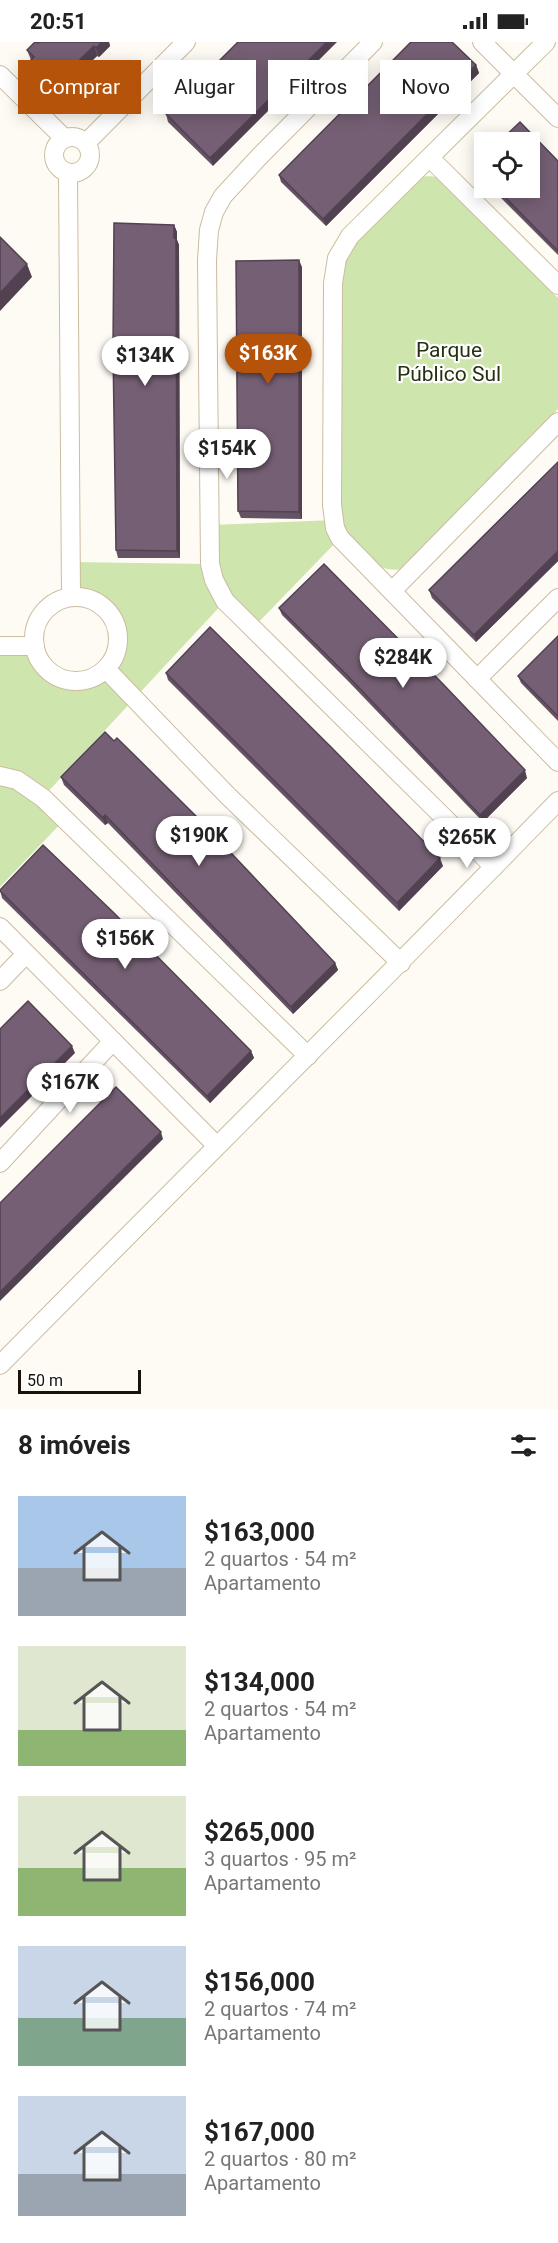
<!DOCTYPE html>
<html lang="pt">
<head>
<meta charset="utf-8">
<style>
  body { margin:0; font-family:Roboto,sans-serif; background:#f6f6f6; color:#222; height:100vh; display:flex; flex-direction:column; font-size:22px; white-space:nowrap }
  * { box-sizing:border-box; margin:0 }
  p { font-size:20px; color:#767676 }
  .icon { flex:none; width:33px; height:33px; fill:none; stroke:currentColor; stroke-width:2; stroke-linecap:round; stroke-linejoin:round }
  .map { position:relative; height:1367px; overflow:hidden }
  .panel { display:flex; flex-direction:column; background:#fff; flex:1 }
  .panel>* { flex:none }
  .top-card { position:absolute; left:18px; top:18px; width:522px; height:54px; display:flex; gap:12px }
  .fabs { position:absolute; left:474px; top:90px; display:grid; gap:12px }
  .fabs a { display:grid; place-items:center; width:66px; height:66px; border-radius:0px; background:#fff; box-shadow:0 3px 15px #0003; font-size:30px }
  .scale { position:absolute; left:18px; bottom:15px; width:123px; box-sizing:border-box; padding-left:6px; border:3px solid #191409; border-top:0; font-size:16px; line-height:21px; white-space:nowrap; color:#191409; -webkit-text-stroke:4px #fff; paint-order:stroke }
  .price { position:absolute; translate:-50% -51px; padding:0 14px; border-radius:21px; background:#fff; color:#222; font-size:20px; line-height:39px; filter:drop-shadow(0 2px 3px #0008) }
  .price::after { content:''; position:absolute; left:50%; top:36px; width:18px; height:14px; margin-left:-9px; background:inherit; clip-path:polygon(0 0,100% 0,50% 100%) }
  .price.current { background:#b45309; color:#fff }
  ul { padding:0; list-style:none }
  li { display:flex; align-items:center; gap:18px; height:150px; padding:0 18px }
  li span { display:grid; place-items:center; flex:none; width:168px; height:120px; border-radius:0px; color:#555 }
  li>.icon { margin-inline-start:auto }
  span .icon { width:72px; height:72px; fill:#fffc; stroke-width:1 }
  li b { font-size:26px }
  h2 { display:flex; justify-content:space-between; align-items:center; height:72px; padding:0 18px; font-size:26px }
  .tag { padding:0 21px; border-radius:0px; background:#fff; box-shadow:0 3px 15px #0003; font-size:21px; line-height:54px }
  .tag.current { background:#b45309; color:#fff }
  .status { display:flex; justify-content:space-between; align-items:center; height:42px; padding:0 30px; background:#fff; direction:ltr }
  .status svg { height:16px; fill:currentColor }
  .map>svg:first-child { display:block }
</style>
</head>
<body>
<div class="status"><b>20:51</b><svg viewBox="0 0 49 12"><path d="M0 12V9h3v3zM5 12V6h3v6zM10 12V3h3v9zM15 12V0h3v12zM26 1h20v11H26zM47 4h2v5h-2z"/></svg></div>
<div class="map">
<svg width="558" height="1367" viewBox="0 0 558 1367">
  <rect width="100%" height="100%" fill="#fefbf5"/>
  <path fill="#cee5ad" d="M429 134 437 135 558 256V367L403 527C378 532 359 510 340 496L252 587 225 559 43 755 65 777 0 845V604H35C59 673 145 625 111 574 101 559 87 555 71 555V520L209 522 210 483 334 478 340 244 344 220 354 202 422 135Z"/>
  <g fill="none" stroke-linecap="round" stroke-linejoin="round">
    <g stroke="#cbbc9f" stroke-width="20">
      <g id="minor">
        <path d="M373 0 258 116 223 154 214 170 209 188 207 218 210 522 214 538 225 559 494 825"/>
        <path d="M482 0 558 76"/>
        <path d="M546 0 350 194 337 216 333 241 332 463 335 486 340 496 558 720"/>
        <path d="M0 33 64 96"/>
        <circle cx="72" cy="113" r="18"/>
        <path d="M86 101 186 0"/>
        <path d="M430 116 558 243"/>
        <path d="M68 131 71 555"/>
        <path d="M392 549 558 380"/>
        <circle cx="76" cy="597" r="42"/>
        <path d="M0 604H35"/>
        <path d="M106 627 227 753 401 921"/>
        <path d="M477 637 558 556"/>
        <path d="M0 734 17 738 43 756 308 1014"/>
        <path d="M0 885 216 1103"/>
        <path d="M0 939 26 912"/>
        <path d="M0 1121 113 999"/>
        <path d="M0 1323C186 1134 374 949 558 759"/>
      </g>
    </g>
    <use href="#minor" stroke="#fff" stroke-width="18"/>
  </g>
  <g fill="#655264">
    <path d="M40 0H109L110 4 99 15 97 14 72 38 73 41 63 51 56 44 52 48 33 29 30 19 31 18 27 8Z"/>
    <path d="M238 0 213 124 168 80 166 72Z"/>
    <path d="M476 23 479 31 326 184 281 140 279 133Z"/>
    <path d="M484 116V138L478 132 476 125Z"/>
    <path d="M558 119V213L491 146H530Z"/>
    <path d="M174 183 177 190V198L179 203 180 516H118L116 508Z"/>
    <path d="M302 225V477L241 476 238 469Z"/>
    <path d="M558 420V519L476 600 432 556 429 548Z"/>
    <path d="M279 566 527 736 483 780 349 640 282 573Z"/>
    <path d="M558 594V679L521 641 518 634Z"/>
    <path d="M166 631 443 824 399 869 168 638Z"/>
    <path d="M61 735 335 921 338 928 293 972 108 781 105 783 64 743Z"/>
    <path d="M0 848 251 1009 254 1016 210 1061 2 856Z"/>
  </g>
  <g fill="#524251">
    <path d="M102 0H109L110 4 99 15 96 6Z"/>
    <path d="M327 0H337L213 124 210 116Z"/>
    <path d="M94 4 97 14 72 38 73 41 63 51 59 42 67 30Z"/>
    <path d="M476 23 479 31 326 184 323 177Z"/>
    <path d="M53 35 56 44 52 48 48 39Z"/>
    <path d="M174 183 177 190V198L179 203 180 516 177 509Z"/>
    <path d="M299 218 302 225V477L299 470Z"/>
    <path d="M27 222 32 235 0 269V251Z"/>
    <path d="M558 509V519L476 600 474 593Z"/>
    <path d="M525 728 527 736 483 780 480 773Z"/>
    <path d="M105 773 108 781 105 783 103 776Z"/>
    <path d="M440 816 443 824 399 869 397 861Z"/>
    <path d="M335 921 338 928 293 972 291 965Z"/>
    <path d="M72 1004 75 1011 0 1086V1076Z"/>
    <path d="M251 1009 254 1016 210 1061 207 1054Z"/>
    <path d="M161 1090 163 1097 0 1259V1250Z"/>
  </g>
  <g fill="#755f74" stroke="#524251" stroke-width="1.5">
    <path d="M35 0 38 1 40 0H102L96 6 94 4 67 30 69 32 59 42 53 35 48 39 30 19 34 15 27 8Z"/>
    <path d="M238 0H327L210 116 166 72Z"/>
    <path d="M411 0H452L476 23 323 177 279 133Z"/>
    <path d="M520 80 558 119V209L496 146H530V100H499Z"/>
    <path d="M484 116V134L476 125Z"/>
    <path d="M114 181 174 183V196H176L177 509 116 508 113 307Z"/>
    <path d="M0 195 27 222 0 251Z"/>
    <path d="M299 218V470L238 469 236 219Z"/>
    <path d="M558 420V509L474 593 429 548Z"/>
    <path d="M324 522 443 642 525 728 480 773 347 633 279 566Z"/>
    <path d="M210 585 331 705 440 816 397 861 166 631Z"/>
    <path d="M558 594V674L518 634Z"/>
    <path d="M105 690 114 699 117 696 197 775 335 921 291 965 105 773 103 776 61 735Z"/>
    <path d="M43 803 113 870 251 1009 207 1054 0 849V848Z"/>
    <path d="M28 959 72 1004 0 1076V987Z"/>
    <path d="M116 1045 161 1090 0 1250V1161Z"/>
  </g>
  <g text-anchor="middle" stroke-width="4.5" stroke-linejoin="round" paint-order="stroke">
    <g font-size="21" fill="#263112" stroke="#fff">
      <text x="449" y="315">Parque<tspan x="449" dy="24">Público Sul</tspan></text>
    </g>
  </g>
</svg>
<div class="fabs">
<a><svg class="icon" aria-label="locate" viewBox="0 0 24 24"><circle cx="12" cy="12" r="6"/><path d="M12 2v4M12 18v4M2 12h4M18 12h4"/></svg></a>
</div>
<div class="scale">50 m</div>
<b class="price current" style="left:268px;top:343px">$163K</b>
<b class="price" style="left:145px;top:345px">$134K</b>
<b class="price" style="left:227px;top:438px">$154K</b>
<b class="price" style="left:403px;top:647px">$284K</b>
<b class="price" style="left:199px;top:825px">$190K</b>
<b class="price" style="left:467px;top:827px">$265K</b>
<b class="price" style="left:125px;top:928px">$156K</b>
<b class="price" style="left:70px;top:1072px">$167K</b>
<div class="top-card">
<a class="tag current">Comprar</a>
<a class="tag">Alugar</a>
<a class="tag">Filtros</a>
<a class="tag">Novo</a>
</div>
</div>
<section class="panel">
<h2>8 imóveis<svg class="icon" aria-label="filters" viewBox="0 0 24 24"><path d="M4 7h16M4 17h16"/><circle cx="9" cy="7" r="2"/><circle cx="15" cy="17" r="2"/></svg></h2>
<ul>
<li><span style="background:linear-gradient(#a9c7e8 60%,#9aa5b1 0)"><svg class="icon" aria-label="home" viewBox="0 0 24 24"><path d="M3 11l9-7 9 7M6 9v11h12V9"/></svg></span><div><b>$163,000</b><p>2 quartos · 54 m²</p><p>Apartamento</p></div></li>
<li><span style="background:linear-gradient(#dfe7d0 70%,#8fb573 0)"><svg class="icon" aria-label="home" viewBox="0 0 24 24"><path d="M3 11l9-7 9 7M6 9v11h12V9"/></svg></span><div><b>$134,000</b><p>2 quartos · 54 m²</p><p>Apartamento</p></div></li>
<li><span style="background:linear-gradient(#dfe7d0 60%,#8fb573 0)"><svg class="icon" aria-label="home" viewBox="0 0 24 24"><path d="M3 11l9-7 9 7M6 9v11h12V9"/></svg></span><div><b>$265,000</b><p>3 quartos · 95 m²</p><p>Apartamento</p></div></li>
<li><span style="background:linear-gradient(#c9d6e8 60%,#7fa58c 0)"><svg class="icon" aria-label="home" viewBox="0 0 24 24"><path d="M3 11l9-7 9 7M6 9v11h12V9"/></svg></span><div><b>$156,000</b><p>2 quartos · 74 m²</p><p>Apartamento</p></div></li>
<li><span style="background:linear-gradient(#c9d6e8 65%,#9aa5b1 0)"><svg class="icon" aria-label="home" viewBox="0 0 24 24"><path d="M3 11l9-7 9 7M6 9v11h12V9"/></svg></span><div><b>$167,000</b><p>2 quartos · 80 m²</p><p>Apartamento</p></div></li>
</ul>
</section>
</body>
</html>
